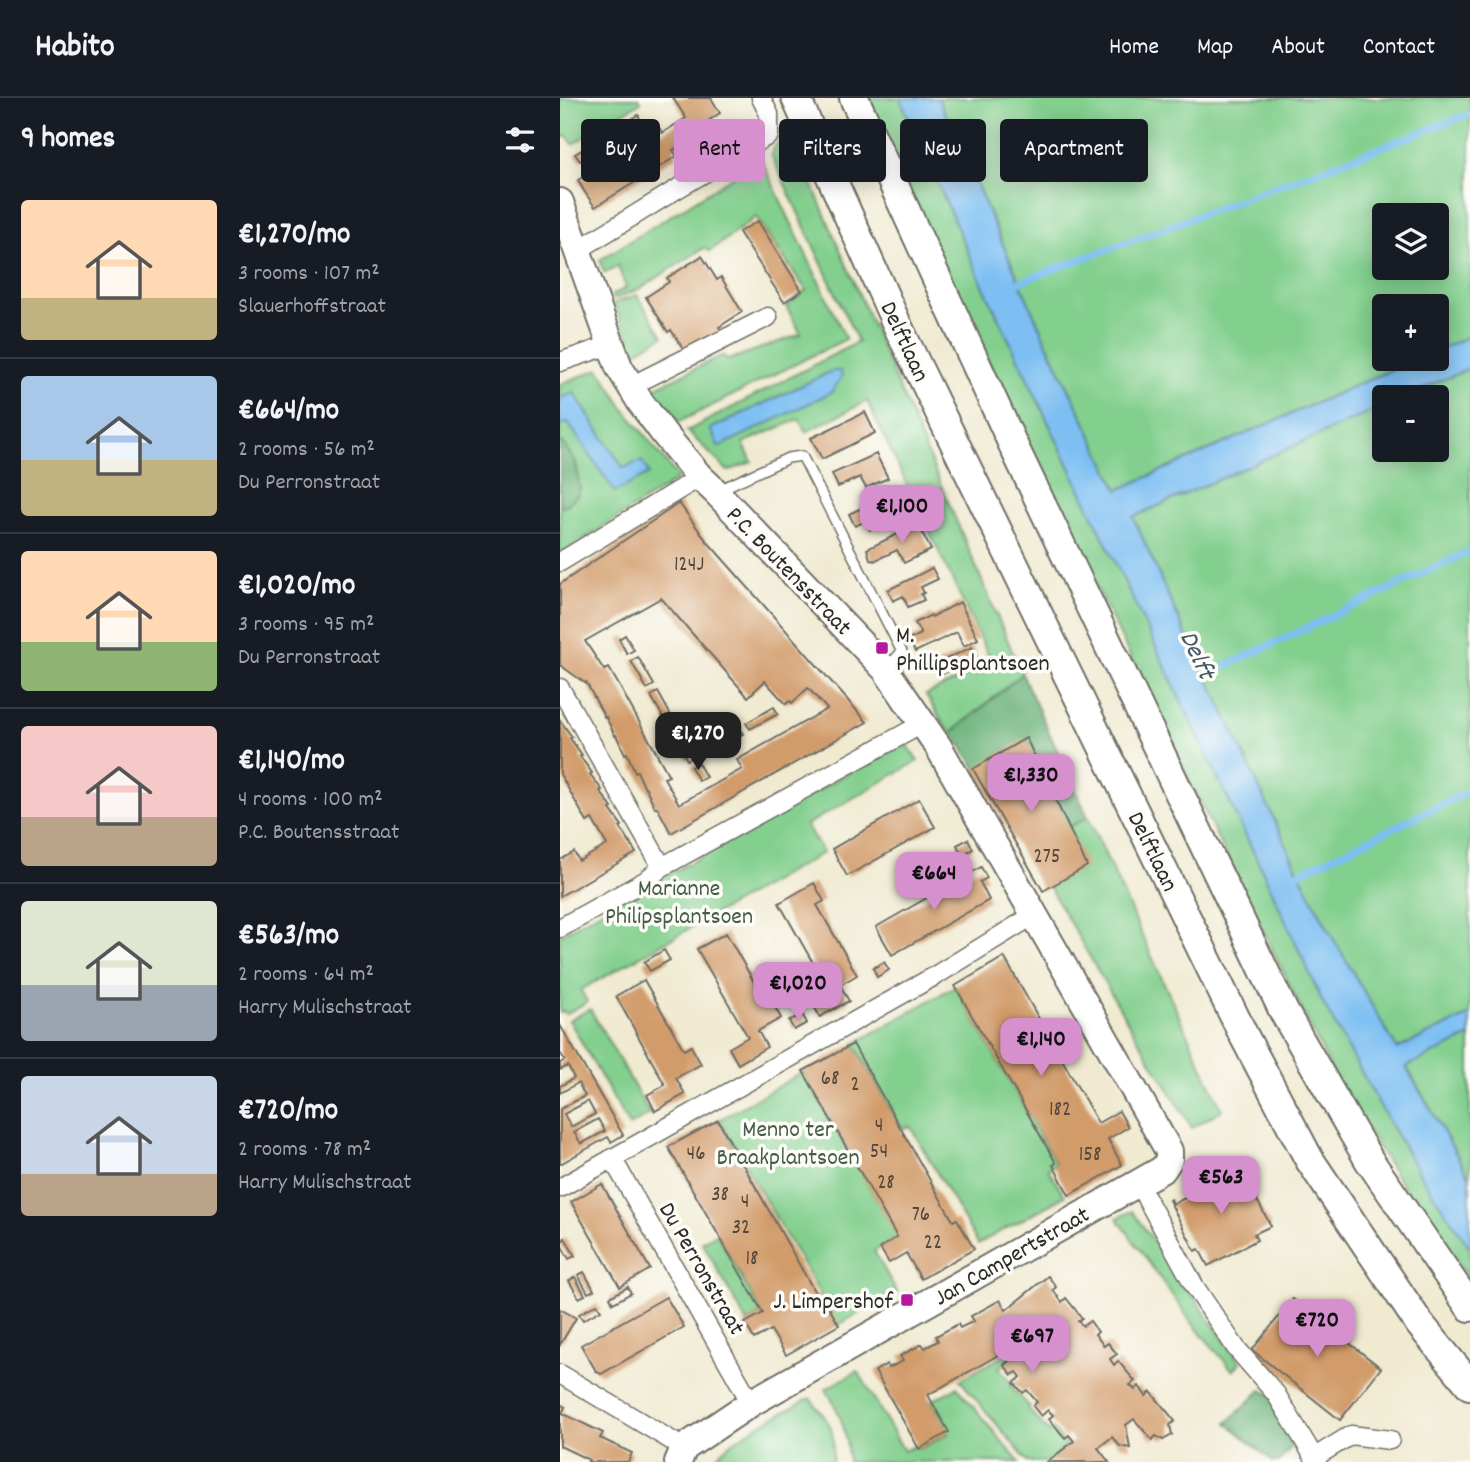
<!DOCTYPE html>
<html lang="en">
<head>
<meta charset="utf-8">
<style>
  body { margin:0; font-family:Dekko,sans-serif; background:#242831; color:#f1f3f6; height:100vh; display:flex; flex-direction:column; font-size:26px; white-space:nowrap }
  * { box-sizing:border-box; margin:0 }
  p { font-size:23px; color:#9ea1a6 }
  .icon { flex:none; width:38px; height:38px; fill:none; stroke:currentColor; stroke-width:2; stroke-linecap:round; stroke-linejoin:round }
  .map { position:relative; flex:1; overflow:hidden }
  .drawer { display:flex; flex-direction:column; background:#171b24; width:560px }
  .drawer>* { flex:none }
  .guide { position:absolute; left:21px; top:21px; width:665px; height:63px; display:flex; gap:14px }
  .controls { position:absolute; left:812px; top:105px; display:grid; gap:14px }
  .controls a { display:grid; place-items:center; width:77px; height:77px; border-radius:7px; background:#171b24; box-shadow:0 4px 18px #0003; font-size:35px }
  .price { position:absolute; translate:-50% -60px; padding:0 16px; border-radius:14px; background:#d690ce; color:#111; font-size:23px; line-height:46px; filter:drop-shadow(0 2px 4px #0008) }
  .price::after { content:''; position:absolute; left:50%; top:42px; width:21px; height:16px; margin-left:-10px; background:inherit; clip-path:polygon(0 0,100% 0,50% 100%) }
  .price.on { background:#222; color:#fff }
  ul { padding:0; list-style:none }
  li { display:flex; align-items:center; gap:21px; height:175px; padding:0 21px }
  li+li { border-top:2px solid #363941 }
  li span { display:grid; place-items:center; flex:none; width:196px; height:140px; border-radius:7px; color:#555 }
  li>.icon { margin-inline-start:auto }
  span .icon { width:84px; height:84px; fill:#fffc; stroke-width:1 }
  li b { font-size:30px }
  h2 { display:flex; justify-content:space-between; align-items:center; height:84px; padding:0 21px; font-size:30px }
  .pill { padding:0 24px; border-radius:7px; background:#171b24; box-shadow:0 4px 18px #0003; font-size:24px; line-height:63px }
  .pill.on { background:#d690ce; color:#111 }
  header { display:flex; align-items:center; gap:42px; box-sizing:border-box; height:98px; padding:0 35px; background:#171b24; border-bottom:2px solid #363941 }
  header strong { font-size:33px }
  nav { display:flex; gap:38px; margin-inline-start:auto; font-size:24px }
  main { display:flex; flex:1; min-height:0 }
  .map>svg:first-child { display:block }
</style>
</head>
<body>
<header>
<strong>Habito</strong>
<nav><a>Home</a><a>Map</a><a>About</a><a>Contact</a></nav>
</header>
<main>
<section class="drawer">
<h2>9 homes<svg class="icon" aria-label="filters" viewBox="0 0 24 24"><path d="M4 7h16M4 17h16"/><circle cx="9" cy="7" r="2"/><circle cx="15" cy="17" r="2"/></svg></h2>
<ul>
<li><span style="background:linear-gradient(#ffd9b3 70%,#c2b280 0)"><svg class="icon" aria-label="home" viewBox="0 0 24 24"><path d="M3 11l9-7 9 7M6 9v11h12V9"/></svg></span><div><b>€1,270/mo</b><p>3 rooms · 107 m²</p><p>Slauerhoffstraat</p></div></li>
<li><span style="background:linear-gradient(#a9c7e8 60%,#c2b280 0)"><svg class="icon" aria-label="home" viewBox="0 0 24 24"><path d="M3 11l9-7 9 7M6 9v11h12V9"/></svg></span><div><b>€664/mo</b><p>2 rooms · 56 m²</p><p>Du Perronstraat</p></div></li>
<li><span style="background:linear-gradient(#ffd9b3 65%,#8fb573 0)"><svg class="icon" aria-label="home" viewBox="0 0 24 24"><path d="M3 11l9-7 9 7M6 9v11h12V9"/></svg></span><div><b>€1,020/mo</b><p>3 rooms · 95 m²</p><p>Du Perronstraat</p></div></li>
<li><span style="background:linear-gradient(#f6c9c9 65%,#b9a48a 0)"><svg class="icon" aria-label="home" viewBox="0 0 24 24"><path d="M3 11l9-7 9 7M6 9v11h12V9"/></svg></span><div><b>€1,140/mo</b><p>4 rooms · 100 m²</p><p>P.C. Boutensstraat</p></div></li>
<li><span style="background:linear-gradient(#dfe7d0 60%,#9aa5b1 0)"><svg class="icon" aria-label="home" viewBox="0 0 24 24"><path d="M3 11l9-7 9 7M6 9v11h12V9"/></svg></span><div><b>€563/mo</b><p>2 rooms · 64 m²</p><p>Harry Mulischstraat</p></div></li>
<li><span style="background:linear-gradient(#c9d6e8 70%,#b9a48a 0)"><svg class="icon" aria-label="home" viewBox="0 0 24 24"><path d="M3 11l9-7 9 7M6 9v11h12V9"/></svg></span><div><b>€720/mo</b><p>2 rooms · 78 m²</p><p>Harry Mulischstraat</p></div></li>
</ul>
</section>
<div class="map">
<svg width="910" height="1364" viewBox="0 0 910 1364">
  <rect width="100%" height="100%" fill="#fdfcf7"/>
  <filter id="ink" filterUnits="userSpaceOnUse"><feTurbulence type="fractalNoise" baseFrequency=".0143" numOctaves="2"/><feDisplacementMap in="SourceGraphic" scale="14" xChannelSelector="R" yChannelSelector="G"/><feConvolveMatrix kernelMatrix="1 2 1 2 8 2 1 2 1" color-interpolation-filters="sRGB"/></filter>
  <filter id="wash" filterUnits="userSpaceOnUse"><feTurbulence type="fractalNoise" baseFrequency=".00686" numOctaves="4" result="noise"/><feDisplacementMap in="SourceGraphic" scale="28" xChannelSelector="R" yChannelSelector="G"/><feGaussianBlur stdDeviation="1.57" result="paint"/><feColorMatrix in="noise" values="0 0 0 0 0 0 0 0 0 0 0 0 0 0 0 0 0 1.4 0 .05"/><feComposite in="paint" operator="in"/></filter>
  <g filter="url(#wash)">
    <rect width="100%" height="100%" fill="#f0ead1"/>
    <g fill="#82cf8e" stroke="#567d5c" stroke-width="2" fill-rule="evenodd">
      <path d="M0 0H79L81 4 13 46 6 37 0 42Z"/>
      <path d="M308 0H340L420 181 705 778 763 905 833 1031 861 1078 910 1150V1180L895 1162 843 1089 775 979 657 739 390 184Z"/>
      <path d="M378 0H910V238L877 252V208H824V261H856L558 392 487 246ZM824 117H877V170H824Z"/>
      <path d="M227 28 462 576 392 634 386 630 366 597 432 565 307 303 246 334 239 321 183 345 192 364 168 373 127 333 298 244 211 56Z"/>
      <path d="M201 61 286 241 119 324 92 291 163 257 168 262 241 236 226 208 246 192 196 119 150 153 144 150 79 191 54 201 52 197 66 190 58 168 44 175 40 162Z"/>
      <path d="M77 197 103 238 76 254 69 243 54 205Z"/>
      <path d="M910 270V917L837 951 769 833 737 771 659 603 629 544 573 419 824 308V352H877V299H843Z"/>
      <path d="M39 271 65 312 117 378V382L0 456V286Z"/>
      <path d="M345 643 358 663 246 727 263 755 21 892 27 904 6 916 4 913 0 915V837L110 772H117Z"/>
      <path d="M528 719 662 1012 632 1030 570 928 467 751Z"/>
      <path d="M395 888 496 1065 488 1071 505 1098 418 1146 350 1028 342 1031 294 946Z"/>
      <path d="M30 911 90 1016 69 1028 9 922Z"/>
      <path d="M910 938V1080L846 968Z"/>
      <path d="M243 974 338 1139 314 1153 337 1194 278 1227 159 1022Z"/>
      <path d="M572 1113 680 1264 673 1273 632 1225 557 1120Z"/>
      <path d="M157 1136 202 1215 187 1224 142 1144Z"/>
      <path d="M464 1246 466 1249 439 1270 453 1286 451 1289 470 1309 468 1311 489 1334 493 1331 507 1348 487 1364H468L400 1282Z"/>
      <path d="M298 1273 344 1353 357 1347 360 1351 389 1335 372 1303 397 1289 459 1364H288C287 1332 282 1319 266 1291Z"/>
      <path d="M250 1300C271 1327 276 1329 272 1364H151C177 1335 216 1319 250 1300Z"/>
    </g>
    <g fill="#69b279" stroke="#4a6e52" stroke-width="2">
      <path d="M2 344 16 364 20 391 17 398 8 406 0 410V345Z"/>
      <path d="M462 576 528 719 467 751 428 687 392 635Z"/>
      <path d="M701 1292 712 1297 738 1341 719 1364H713L667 1325Z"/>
    </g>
    <g fill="#7dbff3" stroke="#54758f" stroke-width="2">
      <path d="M340 0H378L487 246 558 392 856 261H877V252L910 238V270L843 299H824V308L573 419 629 544 659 603 737 771 769 833 837 951 910 917V938L846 969 910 1080V1150L861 1078 833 1031 763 905 705 778 420 181Z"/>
      <path d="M272 273H281L282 278 272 294 159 349 150 331Z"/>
      <path d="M14 295 63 370 82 363 89 376 55 394 8 325 0 327V300Z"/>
    </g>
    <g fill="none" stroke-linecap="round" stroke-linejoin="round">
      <g stroke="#7dbff3" stroke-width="7">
        <path d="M452 187 910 16"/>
        <path d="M638 581 910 453"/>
        <path d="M731 779 910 693"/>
      </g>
    </g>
    <g id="blocks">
      <g fill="#d19b6b" fill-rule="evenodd">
        <path d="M113 0H151L160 15 148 23 150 29 113 52 117 58 35 109 24 93 18 82 100 31 102 35 126 20Z"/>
        <path d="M78 17 82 24 61 37 57 30Z"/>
        <path d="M37 43 42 50 20 63 15 56Z"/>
        <path d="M198 123 242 193 224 204 179 134Z"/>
        <path d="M142 158 157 182 161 179 182 214 159 229 162 233 126 255 111 232 108 234 86 199 109 184 107 180Z"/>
        <path d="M305 314 315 335 262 361 251 340Z"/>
        <path d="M316 356 328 380 306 390 300 379 278 389 272 376Z"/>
        <path d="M344 390 350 402 343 406 347 414 310 432 306 423 295 428 289 416Z"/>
        <path d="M119 405 146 442 307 624 111 735 97 709 95 710 86 690 85 691 77 673 75 674 67 655 65 656 56 637 55 638 46 619 45 620 26 584 25 585 0 567V486ZM101 500 188 599 205 583 226 606 230 603 232 605 248 590 267 611 177 662 182 671 119 706 104 680 109 678 60 589 49 570 44 572 25 543Z"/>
        <path d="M358 426 371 452 344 465 337 452 314 463 310 461 307 451Z"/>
        <path d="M372 470 378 481 361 489 364 495 361 496 364 502 348 509 343 498 333 503 328 492Z"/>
        <path d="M400 504 418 541 404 548 397 534 355 554 349 542 361 536 355 525 371 517 372 519Z"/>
        <path d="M65 537 74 552 67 556 59 541Z"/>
        <path d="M412 549 417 560 378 578 373 567Z"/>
        <path d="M78 559 94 587 87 591 71 563Z"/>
        <path d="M98 594 114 623 107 626 91 598Z"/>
        <path d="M214 609 218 616 190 631 186 625Z"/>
        <path d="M0 622 12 639 10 640 22 657 20 658 32 675 30 676 42 692 40 693 52 710 50 711 62 728 60 729 76 755 0 798V762L14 754 19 763 47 747 32 721 27 724 0 676Z"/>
        <path d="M178 629 183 636 167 644 163 638Z"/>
        <path d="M118 630 134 658 127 662 111 634Z"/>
        <path d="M466 640 527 768 483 793 413 671Z"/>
        <path d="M138 665 146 679 139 683 131 669Z"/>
        <path d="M359 701 375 729 287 778 272 751Z"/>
        <path d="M408 741 413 751 402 757 397 747Z"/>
        <path d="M421 769 427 780 420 784 429 802 332 857 316 829Z"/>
        <path d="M254 785 264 803 257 807 297 877 280 887 289 903 260 919 251 903 269 893 219 805Z"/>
        <path d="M166 835 206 905 211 902 221 920 198 933 207 949 178 966 169 950 188 939 137 851Z"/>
        <path d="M104 852 110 862 90 873 84 864Z"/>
        <path d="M444 859 538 1025 559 1013 568 1029 548 1041 562 1067 509 1097 493 1067 496 1065 395 888Z"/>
        <path d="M324 864 329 872 317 879 313 870Z"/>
        <path d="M84 882 124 952 131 948 141 966 116 980 125 996 95 1013 87 997 105 987 56 898Z"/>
        <path d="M242 916 247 925 234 932 229 923Z"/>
        <path d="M0 927 63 1037 51 1044 48 1039 0 1066V1011L25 998 18 985 0 995V988L14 980 8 968 0 972V965L5 962 0 955ZM28 1003 35 1016 11 1029 4 1016ZM38 1021 45 1033 21 1046 14 1034Z"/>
        <path d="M293 946 393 1123 397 1121 414 1151 361 1181 346 1155 329 1165 320 1150 337 1139 243 973Z"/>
        <path d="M158 1022 258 1200 262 1198 279 1227 226 1257 211 1232 194 1241 185 1225 203 1215 108 1049Z"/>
        <path d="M678 1067 711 1128 694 1136 697 1142 648 1168 639 1151 635 1153 609 1102 611 1101 613 1106 627 1099 625 1094Z"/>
        <path d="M42 1086 90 1171 60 1189 11 1104Z"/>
        <path d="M5 1140 15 1158 9 1161 0 1145Z"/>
        <path d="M24 1174 34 1192 28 1195 18 1177Z"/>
        <path d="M488 1178 496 1189 493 1192 502 1204 506 1200 522 1220 518 1223 523 1228 530 1223 538 1234 535 1236 544 1248 548 1245 557 1256 550 1261 554 1267 558 1263 575 1283 570 1287 575 1292 579 1288 586 1298 591 1294 615 1323 610 1327 612 1337 603 1342 596 1338 592 1342 574 1321 566 1327 570 1350 560 1348 552 1339 538 1350 549 1364H487L514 1343 509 1337 505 1340 489 1321 493 1317 488 1312 481 1318 473 1308 477 1304 467 1292 463 1295 454 1285 461 1279 457 1274 452 1277 444 1267 466 1248 463 1243 368 1297 389 1334 359 1351 315 1273 327 1266 329 1270 343 1263 340 1258 362 1246 365 1250 378 1243 376 1238 398 1226 400 1230 414 1223 411 1218 440 1202 446 1212Z"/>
        <path d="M15 1179 25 1197 19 1200 9 1183Z"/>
        <path d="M68 1189 71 1195 53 1205 50 1199Z"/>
        <path d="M106 1199 124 1229 41 1276 36 1273 21 1247Z"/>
        <path d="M733 1201 821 1270 780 1322 692 1252Z"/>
        <path d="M37 1206 41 1212 23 1222 19 1216Z"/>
        <path d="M0 1211 16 1220 0 1247Z"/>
        <path d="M0 1306 5 1309 2 1315 43 1335 40 1340 72 1355 68 1364H28L29 1362 0 1348Z"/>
      </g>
    </g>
  </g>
  <g filter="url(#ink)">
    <use href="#blocks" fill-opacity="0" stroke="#706e65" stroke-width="2"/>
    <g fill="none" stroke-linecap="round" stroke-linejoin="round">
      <g stroke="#706e65" stroke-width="12">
        <path id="lane" d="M159 392 228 360 242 358 342 554 326 570"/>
      </g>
      <g stroke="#706e65" stroke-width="21">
        <g id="street">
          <path d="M18 152 117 91 209 37V16L201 0"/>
          <path d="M0 264 50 247"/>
          <path d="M71 288 208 219"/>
          <path d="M0 464 140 379"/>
          <path d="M0 590 102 769"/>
          <path d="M0 830 85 783 102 769 362 626"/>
          <path d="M52 1060 191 1305"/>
          <path d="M578 1085 635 1189 676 1250 716 1296 757 1364"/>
          <path d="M0 1090 378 876 474 817"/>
          <path d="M0 1276 124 1350"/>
          <path d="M755 1359 791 1337 830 1342"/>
        </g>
      </g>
      <g stroke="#706e65" stroke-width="30">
        <path id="secondary" d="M0 104 59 269 81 305 105 337 140 379 156 394 325 571 378 648 609 1053V1062L603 1071 191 1305 124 1350 118 1364"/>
      </g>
      <g stroke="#706e65" stroke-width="32">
        <g id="primary">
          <path d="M236 0 339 231 684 938 749 1061 859 1225 910 1287"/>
          <path d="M294 0 455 351 724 914 809 1062 910 1209"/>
        </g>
      </g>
      <use href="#lane" stroke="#fff" stroke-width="9"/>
      <use href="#street" stroke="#fff" stroke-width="18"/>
      <use href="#secondary" stroke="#fff" stroke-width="26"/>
      <use href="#primary" stroke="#fff" stroke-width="28"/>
    </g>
  </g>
  <g fill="#b5179e" stroke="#fdfcf7" stroke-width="2.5">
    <rect x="315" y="543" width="14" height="14" rx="3.5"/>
    <rect x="340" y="1195" width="14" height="14" rx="3.5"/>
  </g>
  <g text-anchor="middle" stroke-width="7" stroke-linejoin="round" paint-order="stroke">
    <g font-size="21" fill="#54473b">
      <text x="129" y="472">124J</text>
      <text x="487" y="764">275</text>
      <text x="270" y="986">68</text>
      <text x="295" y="992">2</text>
      <text x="500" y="1017">182</text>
      <text x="319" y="1033">4</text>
      <text x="319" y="1059">54</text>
      <text x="136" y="1061">46</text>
      <text x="530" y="1062">158</text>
      <text x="326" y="1090">28</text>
      <text x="160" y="1102">38</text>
      <text x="185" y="1109">4</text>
      <text x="361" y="1122">76</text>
      <text x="181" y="1135">32</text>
      <text x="373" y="1150">22</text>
      <text x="192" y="1166">18</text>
    </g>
    <g font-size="24" fill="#2b2b2b" stroke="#fdfcf7">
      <text transform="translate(346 243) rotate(65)" y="8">Delftlaan</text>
      <text transform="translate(230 472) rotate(46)" y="8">P.C. Boutensstraat</text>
      <text transform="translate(594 753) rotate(64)" y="8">Delftlaan</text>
      <text transform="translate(451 1157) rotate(-30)" y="8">Jan Campertstraat</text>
      <text transform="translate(143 1170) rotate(60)" y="8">Du Perronstraat</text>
    </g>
    <g font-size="24" fill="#2b2b2b" stroke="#fdfcf7" text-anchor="start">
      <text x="336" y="544">M.<tspan x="336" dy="28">Phillipsplantsoen</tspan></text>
      <text x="333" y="1210" text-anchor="end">J. Limpershof</text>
    </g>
    <g font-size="24" fill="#455c49" stroke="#fdfcf7">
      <text x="119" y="797">Marianne<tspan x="119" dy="28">Philipsplantsoen</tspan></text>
      <text x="228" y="1038">Menno ter<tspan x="228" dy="28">Braakplantsoen</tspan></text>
    </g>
    <g font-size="26" font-style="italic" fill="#445767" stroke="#fdfcf7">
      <text transform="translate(639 556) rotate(65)" y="9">Delft</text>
    </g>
  </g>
</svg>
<div class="controls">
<a><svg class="icon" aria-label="layers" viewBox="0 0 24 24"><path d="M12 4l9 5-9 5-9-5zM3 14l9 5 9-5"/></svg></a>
<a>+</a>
<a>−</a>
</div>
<b class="price" style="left:342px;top:447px">€1,100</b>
<b class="price on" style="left:138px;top:674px">€1,270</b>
<b class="price" style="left:471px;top:716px">€1,330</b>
<b class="price" style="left:374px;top:814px">€664</b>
<b class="price" style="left:238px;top:924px">€1,020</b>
<b class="price" style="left:481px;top:980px">€1,140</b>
<b class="price" style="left:661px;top:1118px">€563</b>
<b class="price" style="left:757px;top:1261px">€720</b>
<b class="price" style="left:472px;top:1277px">€697</b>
<div class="guide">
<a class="pill">Buy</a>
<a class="pill on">Rent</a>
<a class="pill">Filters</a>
<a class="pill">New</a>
<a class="pill">Apartment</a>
</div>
</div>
</main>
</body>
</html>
